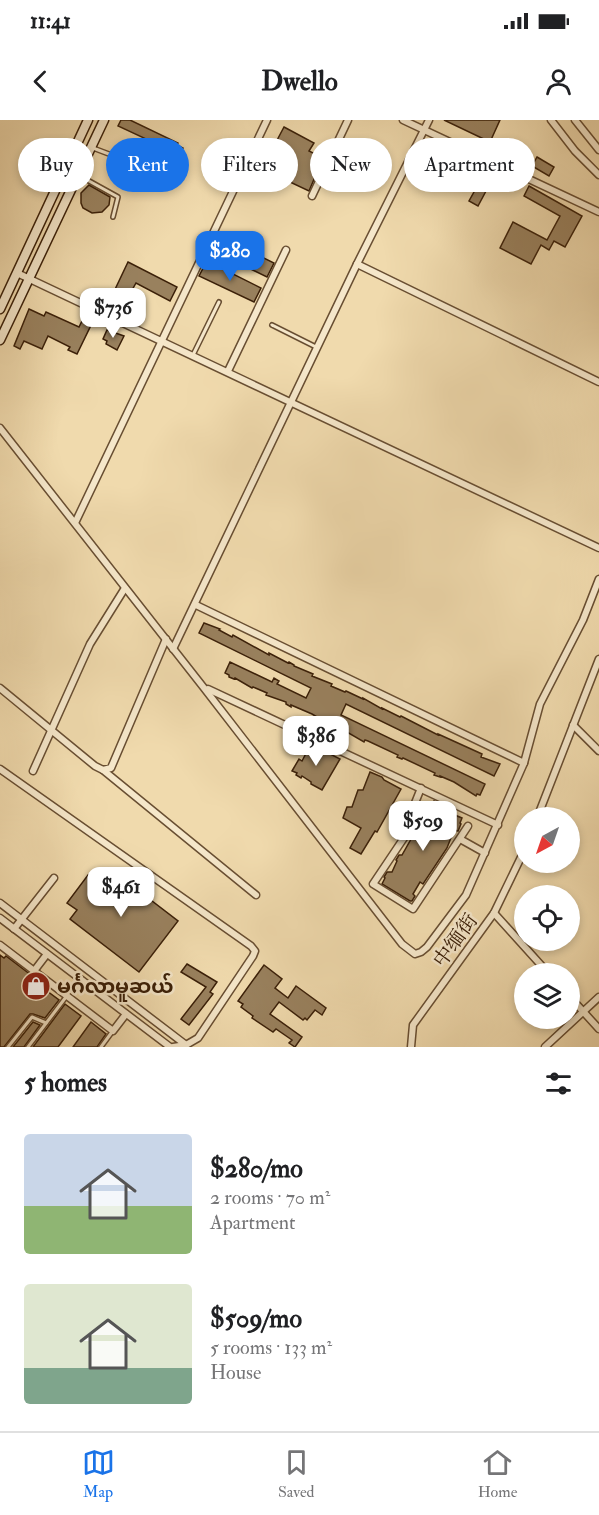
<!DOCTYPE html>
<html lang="en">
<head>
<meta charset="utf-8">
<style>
  body { margin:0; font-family:"IM FELL Double Pica","Noto Serif SC","Noto Sans Myanmar",serif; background:#f2f2f2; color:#202124; height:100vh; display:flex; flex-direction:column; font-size:22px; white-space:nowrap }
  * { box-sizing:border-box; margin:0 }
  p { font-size:20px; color:#757577 }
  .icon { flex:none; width:33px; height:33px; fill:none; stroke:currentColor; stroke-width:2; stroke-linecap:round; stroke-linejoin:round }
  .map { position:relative; height:927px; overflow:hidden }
  .side { display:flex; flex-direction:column; background:#fff; flex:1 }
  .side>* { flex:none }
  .top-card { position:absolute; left:18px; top:18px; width:564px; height:54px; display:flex; gap:12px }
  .needle { width:39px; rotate:220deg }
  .buttons { position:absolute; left:514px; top:687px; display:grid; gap:12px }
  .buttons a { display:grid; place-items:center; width:66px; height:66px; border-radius:50%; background:#fff; box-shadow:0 3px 9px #0003; font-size:30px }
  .price { position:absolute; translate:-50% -51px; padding:0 14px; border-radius:12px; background:#fff; color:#222; font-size:20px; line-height:39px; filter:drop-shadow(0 2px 3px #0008) }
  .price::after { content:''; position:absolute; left:50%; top:36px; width:18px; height:14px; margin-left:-9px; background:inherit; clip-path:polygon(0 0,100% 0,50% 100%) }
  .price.current { background:#1a73e8; color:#fff }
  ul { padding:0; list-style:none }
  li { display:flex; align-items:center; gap:18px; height:150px; padding:0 24px }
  li span { display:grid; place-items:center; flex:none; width:168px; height:120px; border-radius:6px; color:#555 }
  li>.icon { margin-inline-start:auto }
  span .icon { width:72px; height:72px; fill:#fffc; stroke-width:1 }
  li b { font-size:26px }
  h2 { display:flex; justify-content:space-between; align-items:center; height:72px; padding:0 24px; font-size:26px }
  .chip { padding:0 21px; border-radius:27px; background:#fff; box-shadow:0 3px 9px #0003; font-size:21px; line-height:54px }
  .chip.current { background:#1a73e8; color:#fff }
  .status { display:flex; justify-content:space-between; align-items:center; height:42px; padding:0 30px; background:#fff; direction:ltr }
  .status svg { height:16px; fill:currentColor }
  header { display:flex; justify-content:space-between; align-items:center; height:78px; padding:0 24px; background:#fff; font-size:27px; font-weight:700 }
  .tab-bar { display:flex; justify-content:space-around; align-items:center; height:84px; border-top:2px solid #e0e0e0; background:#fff; font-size:16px; color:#757577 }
  .tab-bar a { display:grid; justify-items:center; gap:3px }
  .tab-bar .current { color:#1a73e8 }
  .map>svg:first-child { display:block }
</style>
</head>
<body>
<div class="status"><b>11:41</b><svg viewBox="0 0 49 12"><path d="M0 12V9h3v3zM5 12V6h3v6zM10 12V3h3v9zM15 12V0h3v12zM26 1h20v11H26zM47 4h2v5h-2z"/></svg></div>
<header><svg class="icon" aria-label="back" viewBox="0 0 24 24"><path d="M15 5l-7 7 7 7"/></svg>Dwello<svg class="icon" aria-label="person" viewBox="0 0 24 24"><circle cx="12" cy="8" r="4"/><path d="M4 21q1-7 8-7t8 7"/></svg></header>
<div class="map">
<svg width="599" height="927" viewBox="0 0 599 927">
  <rect width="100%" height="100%" fill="#f0daad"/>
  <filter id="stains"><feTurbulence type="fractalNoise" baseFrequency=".00333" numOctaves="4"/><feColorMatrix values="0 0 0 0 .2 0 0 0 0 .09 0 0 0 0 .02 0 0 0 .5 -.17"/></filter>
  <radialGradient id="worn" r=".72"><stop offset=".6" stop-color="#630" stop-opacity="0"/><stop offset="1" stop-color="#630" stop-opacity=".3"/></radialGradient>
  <g fill="#99815e" stroke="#3b2009" stroke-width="1.5">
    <path d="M121 0H130L178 23 177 25 183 28 164 68 156 64 172 31 118 6Z"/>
    <path d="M444 0H500L490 22Z"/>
    <path d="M284 7 314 23 309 31 323 38 309 71 258 47 265 32 266 33 271 23 275 24Z"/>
    <path d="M511 30 531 40 527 47 507 38Z"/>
    <path d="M537 37 554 47 549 56 532 46Z"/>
    <path d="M488 47 511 58 506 65 493 58 478 86 469 81Z"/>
    <path d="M89 65 110 77 109 85 102 92 92 93 83 88 81 83V73Z"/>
    <path d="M529 66 582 96 565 127 554 121 549 130 541 125 531 144 500 128 513 102 547 120 560 96 524 76Z"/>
    <path d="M219 116 274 143 267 157 212 130Z"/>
    <path d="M207 141 261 168 254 182 199 156Z"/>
    <path d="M128 142 177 167 170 181 136 163 126 181 135 186 132 191 110 180Z"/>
    <path d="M29 189 44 196 46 192 79 207 85 195 94 199 77 234 68 230 70 227 48 216 42 229 24 221 20 229 14 226Z"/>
    <path d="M107 210 124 216 117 230 106 224 107 221 103 219Z"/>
    <path d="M204 503 220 509 219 510 232 517 233 515 269 535V533L288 543 289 542 294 545V546L313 554 312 556 332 564 331 566 345 572 346 571 363 579V578L382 589V588L400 597 401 596 438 615V614L482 634 481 637 500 644 494 656 346 584 341 595 485 664 480 675 477 674 476 676 454 662 440 656V657L434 655 435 653 403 638 402 639 397 637 398 635 368 621 365 620 364 622 347 612 346 614 341 611 342 609 322 601V600L312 594 291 585V587L286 584V582L266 575 267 573 253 567 252 568 235 558 234 559 229 557V555L225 553 230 542 272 562 274 558 279 561 277 564 306 578 311 568 199 513Z"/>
    <path d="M311 624 340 639 322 670 311 664V662L302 656 301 658 296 655 297 653 292 651 299 639 302 641Z"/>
    <path d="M370 652 382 657 384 660 401 669 377 712 375 711 361 734 350 728 361 708 343 698 347 687H352L358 670H363Z"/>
    <path d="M434 681 445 686 443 689 445 691 462 698 460 703 461 704 458 711 454 710 447 728 423 764 420 762 413 774 415 776 412 781H410L382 764 385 758 384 757 387 752H392L397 741 396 740 399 735H402L423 698 426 700 431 688 429 686 431 682 433 683Z"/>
    <path d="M109 748 178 801 139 852 70 799 77 790 67 783 88 755 98 763Z"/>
    <path d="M0 835 4 838 6 836 31 855 45 866 43 868 59 880 45 898 33 894H30L4 927H0Z"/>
    <path d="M187 844 217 862 210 872 213 874 189 905 181 899 206 867 181 852Z"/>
    <path d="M264 845 282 859 275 868 288 878 296 866 326 888 322 895 315 890 307 900 305 898 303 900 279 882 270 894 302 917 295 927 289 923 292 920 276 909 273 912 252 898 253 896 241 887 243 884 238 881Z"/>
    <path d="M65 884 81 896 58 927H33Z"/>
    <path d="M33 902 40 905 24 927H13Z"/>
    <path d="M91 902 106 914 97 927H73Z"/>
  </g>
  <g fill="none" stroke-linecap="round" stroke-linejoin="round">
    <g stroke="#684e32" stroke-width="6">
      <g id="lane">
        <path d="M93 28 146 48"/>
        <path d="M80 56 118 77 113 97"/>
        <path d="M272 205 316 227"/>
        <path d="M193 235 219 182"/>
        <path d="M8 927 32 897 46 903"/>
        <path d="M28 927 66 877"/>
        <path d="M101 927 112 912"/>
      </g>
    </g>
    <g stroke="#684e32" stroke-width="9">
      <g id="street">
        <path d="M403 0 599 92"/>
        <path d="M551 0 575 31 599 55"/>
        <path d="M575 0 599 30"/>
        <path d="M312 76 348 0"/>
        <path d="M357 144 599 262"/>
        <path d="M17 153 599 428"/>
        <path d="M228 251 286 130"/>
        <path d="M0 308 204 568 402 824 415 834 421 832 427 827 466 775 524 643 540 584 583 500 599 459"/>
        <path d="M75 403 267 0"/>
        <path d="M196 485 524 643"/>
        <path d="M173 529 357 144 429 0"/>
        <path d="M0 568 95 646 103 650 111 648 166 519"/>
        <path d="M208 569 498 705"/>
        <path d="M573 605 599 631"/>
        <path d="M0 649 251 826 255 831 253 836 198 918 186 925 173 927"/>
        <path d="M103 650 256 775"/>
        <path d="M33 651 90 524 125 468"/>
        <path d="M424 688 373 764 413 789 468 706"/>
        <path d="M419 695 413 688 421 668"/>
        <path d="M537 698 599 539"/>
        <path d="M460 719 485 733"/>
        <path d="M0 783 186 925 185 927"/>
        <path d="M494 793 549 854"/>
        <path d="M0 798 170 927"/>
        <path d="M14 809 54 758"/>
        <path d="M0 825 113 911 126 894"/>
        <path d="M34 851 47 834"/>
        <path d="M570 877 599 909"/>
        <path d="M411 927 413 905 494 793 525 729"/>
        <path d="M545 927 599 877"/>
      </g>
    </g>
    <g stroke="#3b2009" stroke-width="11">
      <g id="secondary">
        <path d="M0 189 88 0"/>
        <path d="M0 220 104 0"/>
      </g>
    </g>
    <use href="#lane" stroke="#f5e7ca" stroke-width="3"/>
    <use href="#street" stroke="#f5e7ca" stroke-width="6"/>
    <use href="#secondary" stroke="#f5e7ca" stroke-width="8"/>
  </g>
  <defs>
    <g id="shop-disc" transform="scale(1.5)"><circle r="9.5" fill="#8f2418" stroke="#f5e7ca"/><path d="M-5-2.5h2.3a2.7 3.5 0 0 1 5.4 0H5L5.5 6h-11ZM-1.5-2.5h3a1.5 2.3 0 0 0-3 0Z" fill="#fff"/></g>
  </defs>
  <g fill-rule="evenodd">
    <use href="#shop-disc" x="36" y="866"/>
  </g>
  <g text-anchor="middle" stroke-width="5" stroke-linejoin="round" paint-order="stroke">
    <g font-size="20" fill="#3b2009" stroke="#f5e7ca">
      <text transform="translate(455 820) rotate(-54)" y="7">中缅街</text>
    </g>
    <g font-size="20" font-weight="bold" fill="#3b2009" stroke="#f5e7ca" text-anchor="start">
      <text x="57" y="873">မင်္ဂလာမူဆယ်</text>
    </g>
  </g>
  <rect width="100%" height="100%" filter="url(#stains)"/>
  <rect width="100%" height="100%" fill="url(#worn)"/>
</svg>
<div class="buttons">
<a><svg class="needle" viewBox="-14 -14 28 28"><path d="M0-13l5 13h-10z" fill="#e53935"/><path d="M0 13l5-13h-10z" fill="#757577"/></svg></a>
<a><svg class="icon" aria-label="locate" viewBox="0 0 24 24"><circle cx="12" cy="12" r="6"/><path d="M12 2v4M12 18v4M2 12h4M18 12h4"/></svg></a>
<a><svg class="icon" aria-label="layers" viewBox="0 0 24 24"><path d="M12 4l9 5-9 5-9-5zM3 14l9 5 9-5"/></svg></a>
</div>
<b class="price current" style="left:230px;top:162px">$280</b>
<b class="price" style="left:113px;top:219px">$736</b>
<b class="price" style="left:316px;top:647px">$386</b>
<b class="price" style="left:423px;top:732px">$509</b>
<b class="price" style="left:121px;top:798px">$461</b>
<div class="top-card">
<a class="chip">Buy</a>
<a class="chip current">Rent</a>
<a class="chip">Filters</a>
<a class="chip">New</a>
<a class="chip">Apartment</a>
</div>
</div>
<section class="side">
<h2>5 homes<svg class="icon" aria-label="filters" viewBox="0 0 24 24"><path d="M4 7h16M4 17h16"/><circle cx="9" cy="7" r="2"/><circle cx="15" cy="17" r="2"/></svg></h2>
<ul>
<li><span style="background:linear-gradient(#c9d6e8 60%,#8fb573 0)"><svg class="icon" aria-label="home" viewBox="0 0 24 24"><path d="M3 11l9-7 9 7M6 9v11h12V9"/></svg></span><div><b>$280/mo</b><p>2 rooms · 70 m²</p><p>Apartment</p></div></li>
<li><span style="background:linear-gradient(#dfe7d0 70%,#7fa58c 0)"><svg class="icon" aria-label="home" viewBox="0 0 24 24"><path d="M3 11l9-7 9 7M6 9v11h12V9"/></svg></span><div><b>$509/mo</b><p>5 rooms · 133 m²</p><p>House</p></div></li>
</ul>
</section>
<nav class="tab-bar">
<a class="current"><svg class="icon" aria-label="map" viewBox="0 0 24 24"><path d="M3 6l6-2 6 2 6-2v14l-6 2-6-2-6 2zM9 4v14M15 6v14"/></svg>Map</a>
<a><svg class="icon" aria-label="saved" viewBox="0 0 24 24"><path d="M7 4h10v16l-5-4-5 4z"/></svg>Saved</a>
<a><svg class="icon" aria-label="home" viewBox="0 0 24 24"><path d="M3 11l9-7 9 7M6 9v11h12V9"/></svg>Home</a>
</nav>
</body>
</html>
